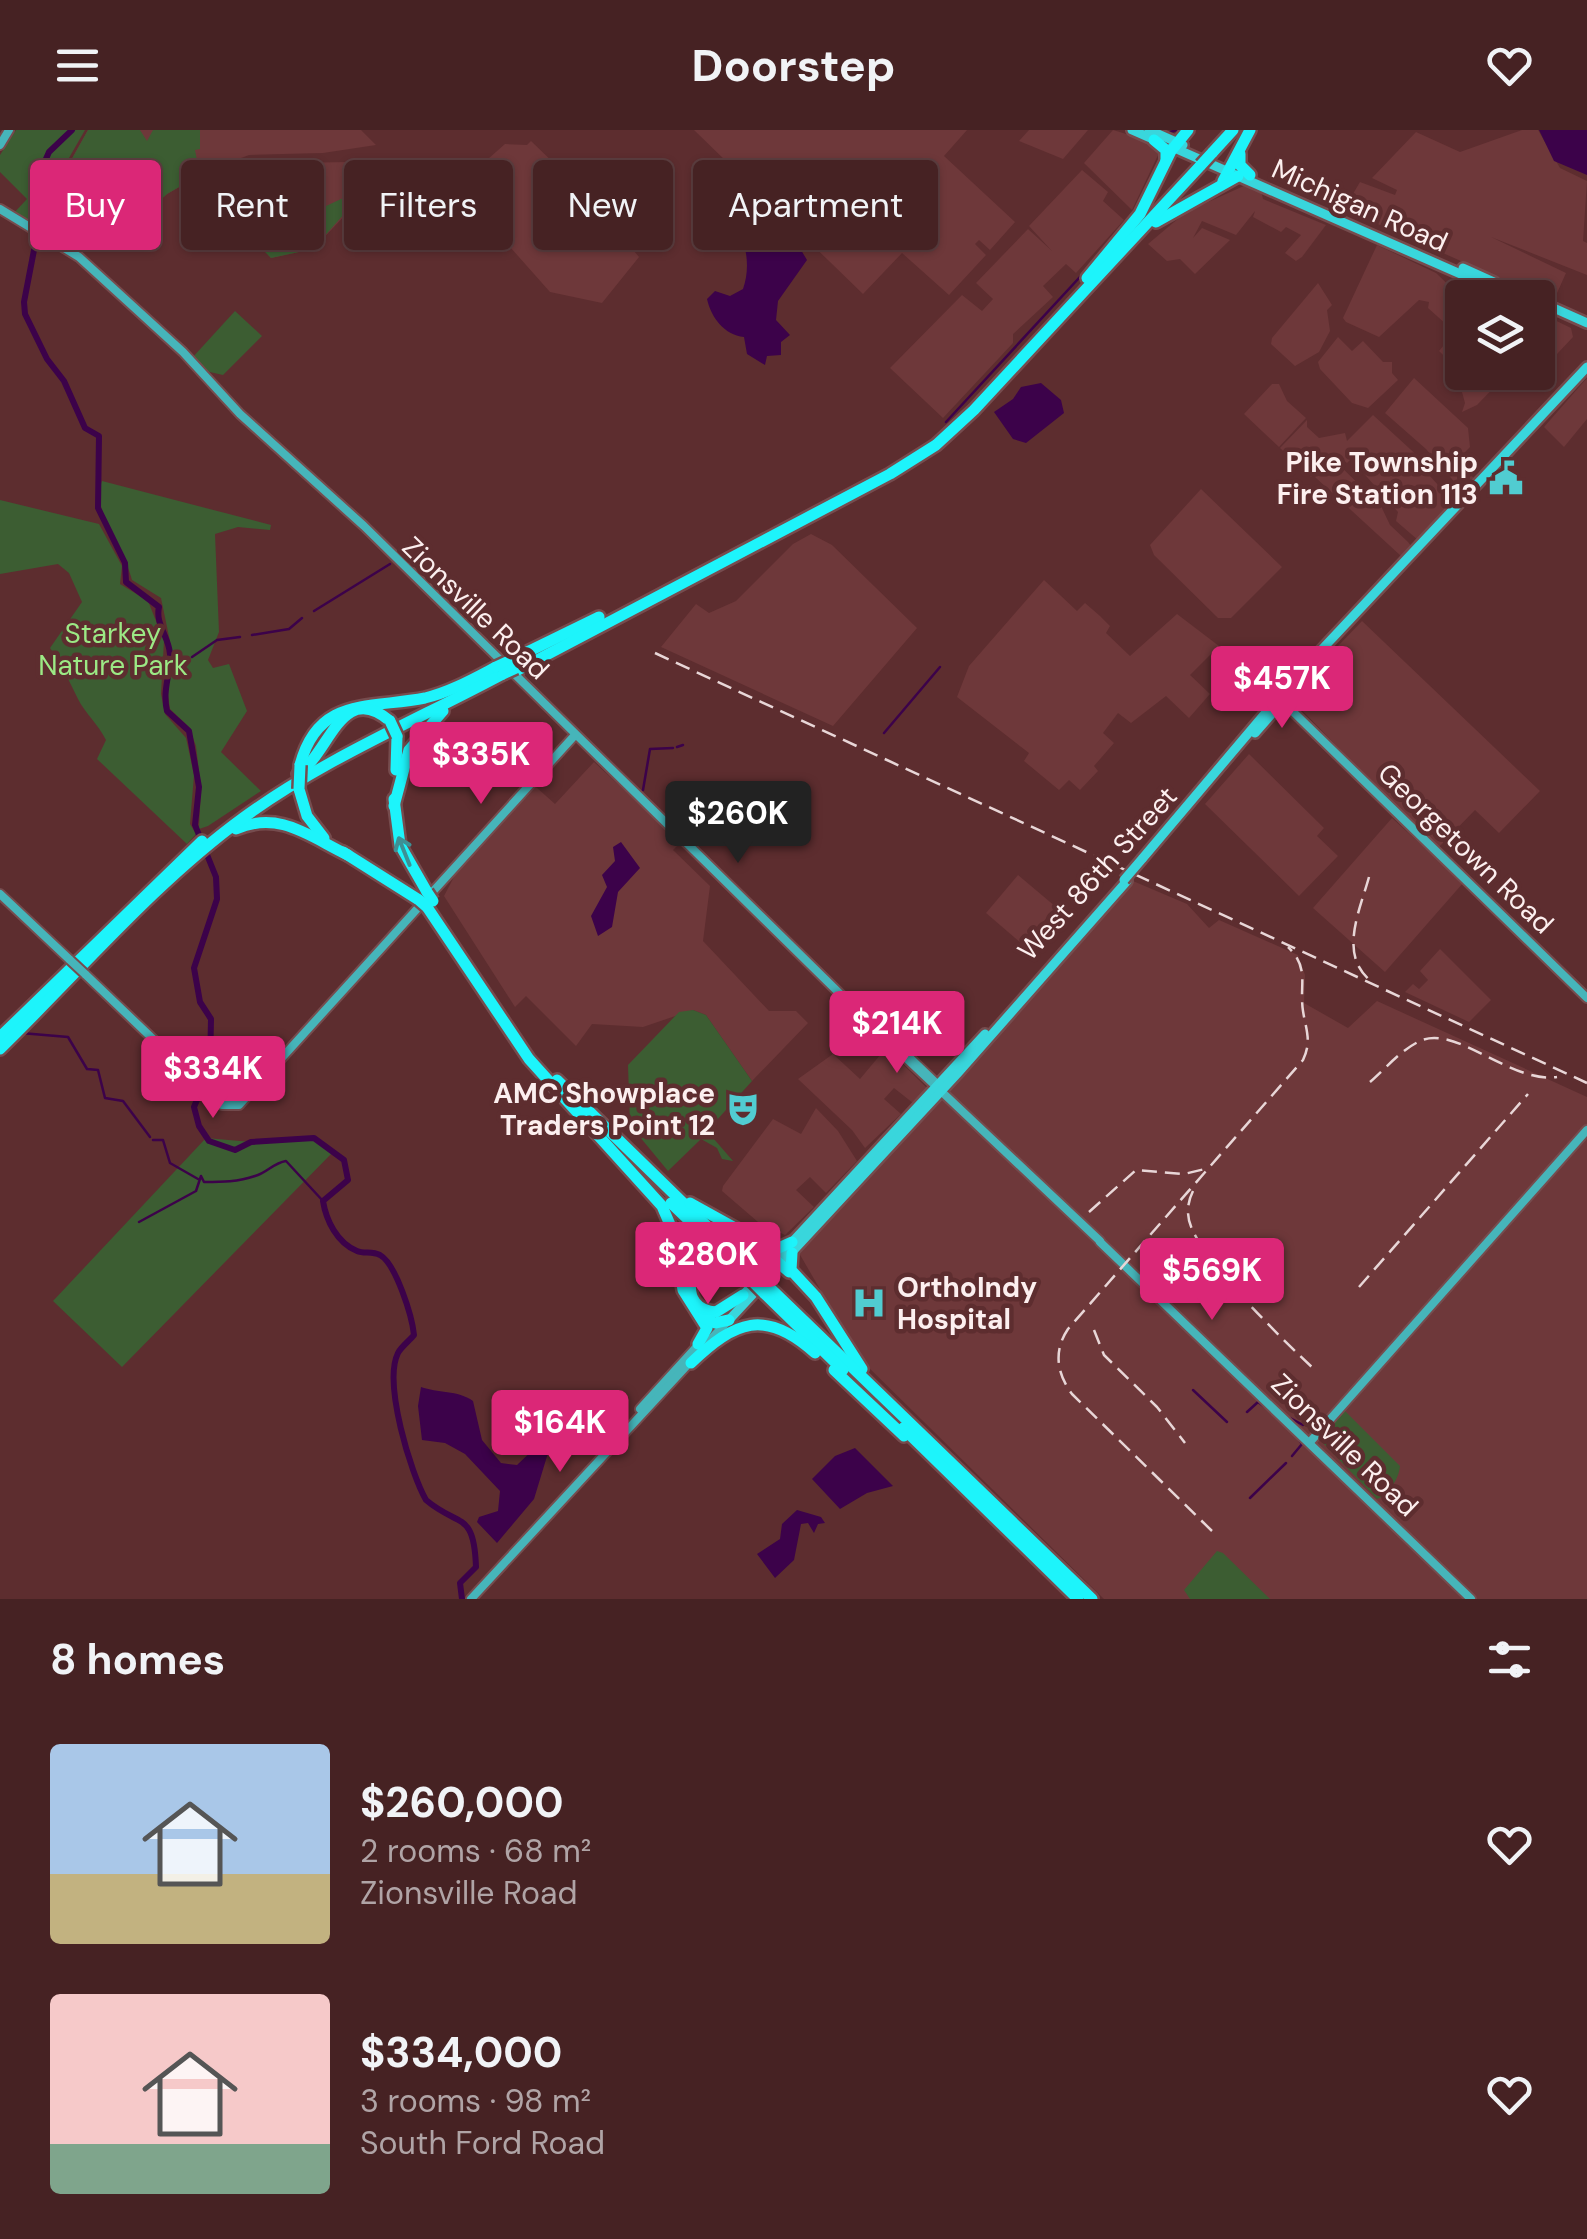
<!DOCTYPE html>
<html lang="en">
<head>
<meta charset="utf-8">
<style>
  body { margin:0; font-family:"DM Sans",sans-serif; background:#4d2a2b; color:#f1f3f6; height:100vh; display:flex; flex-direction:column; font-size:38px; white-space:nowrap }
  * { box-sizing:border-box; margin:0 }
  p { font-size:32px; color:#b0a4a6 }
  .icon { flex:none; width:55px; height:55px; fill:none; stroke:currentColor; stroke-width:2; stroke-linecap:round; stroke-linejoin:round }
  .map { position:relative; height:1469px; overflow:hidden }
  .panel { display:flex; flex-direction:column; background:#462223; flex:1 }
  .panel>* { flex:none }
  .banner { position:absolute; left:30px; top:30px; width:1000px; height:90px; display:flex; gap:20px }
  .controls { position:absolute; left:1445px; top:150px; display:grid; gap:20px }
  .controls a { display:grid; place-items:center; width:110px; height:110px; border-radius:10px; background:#462223; box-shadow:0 2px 8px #0004,0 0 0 2px #5e3f41; font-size:50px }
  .price { position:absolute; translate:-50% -85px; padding:0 22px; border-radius:10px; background:#db2777; color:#fff; font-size:32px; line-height:65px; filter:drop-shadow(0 2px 5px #0008) }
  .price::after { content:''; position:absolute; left:50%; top:60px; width:30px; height:22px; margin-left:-15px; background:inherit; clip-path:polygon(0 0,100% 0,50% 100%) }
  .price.selected { background:#222; color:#fff }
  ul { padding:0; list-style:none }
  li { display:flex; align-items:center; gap:30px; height:250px; padding:0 50px }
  li span { display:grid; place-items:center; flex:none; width:280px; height:200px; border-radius:10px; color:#555 }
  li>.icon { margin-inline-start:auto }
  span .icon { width:120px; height:120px; fill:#fffc; stroke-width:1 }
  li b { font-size:42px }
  h2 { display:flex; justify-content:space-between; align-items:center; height:120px; padding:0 50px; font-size:42px }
  .tag { padding:0 35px; border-radius:10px; background:#462223; box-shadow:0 2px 8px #0004,0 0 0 2px #5e3f41; font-size:35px; line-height:90px }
  .tag.selected { background:#db2777; color:#fff }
  header { display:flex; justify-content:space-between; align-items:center; height:130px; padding:0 50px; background:#462223; font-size:45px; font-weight:700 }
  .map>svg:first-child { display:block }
</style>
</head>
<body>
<header><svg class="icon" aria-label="menu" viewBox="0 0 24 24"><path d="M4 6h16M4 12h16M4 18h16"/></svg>Doorstep<svg class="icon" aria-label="heart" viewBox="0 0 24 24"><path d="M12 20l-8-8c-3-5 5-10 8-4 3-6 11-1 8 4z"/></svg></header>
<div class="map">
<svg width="1587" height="1469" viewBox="0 0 1587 1469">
  <rect width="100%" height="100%" fill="#5d2d2f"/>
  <g fill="#6e383a">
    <path d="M88 0H361L376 15 323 23 249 25 207 41 167 64 137 91 52 76 51 66Z"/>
    <path d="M694 0H967L944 26 1015 92 990 120 979 110 975 114 986 125 949 165 902 123 863 164Z"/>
    <path d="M1029 0H1088L1063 29 1019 11Z"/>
    <path d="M1113 0 1143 9 1160 21 1132 80 1084 33Z"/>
    <path d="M1522 0H1538L1560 38 1587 51 1583 111 1587 113V145L1491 107 1566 143 1553 172 1344 79 1360 52 1395 65 1397 60 1372 48 1416 2 1460 22Z"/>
    <path d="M531 11 588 66 639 127 602 173 550 162 471 73 463 51 505 14 527 15Z"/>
    <path d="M350 32 371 58 313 119 271 128 260 115 240 105 239 41 288 33Z"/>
    <path d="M1082 40 1108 62 1103 71 1124 90 1076 143 1066 134 1043 156 1053 167 1013 204V213L943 288 890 238 962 165 982 181 993 169 976 153 1028 99 1052 121 1029 96Z"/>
    <path d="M1246 55 1261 61 1263 69 1326 95 1302 127 1296 131 1285 123 1301 105 1286 97 1281 102 1253 87 1255 81 1236 105 1202 91 1193 108 1202 98 1230 110 1195 144 1180 129 1167 131 1148 114 1186 82Z"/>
    <path d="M1377 115 1436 143 1462 168V182L1447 195 1428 178 1429 172 1419 170 1379 207 1346 192 1343 188Z"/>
    <path d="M1318 153 1332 175 1327 180 1330 201 1319 222 1295 236 1271 214 1272 208Z"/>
    <path d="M1538 182 1571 198 1573 207 1526 257 1506 245 1477 275 1462 282 1465 273 1459 251 1465 246 1439 221 1449 209 1462 206V242H1538Z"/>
    <path d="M1338 207 1352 221 1363 211 1383 232H1392V243L1398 250 1368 278 1352 273 1320 239 1318 232Z"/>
    <path d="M1414 248 1468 298 1470 317 1456 331 1476 350 1464 363 1426 319 1385 283Z"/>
    <path d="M1587 248V289L1564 317 1544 297Z"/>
    <path d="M1272 254H1279L1287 271 1306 288 1279 317 1244 284Z"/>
    <path d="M1373 285 1422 330 1419 334 1448 366 1441 374 1447 380 1418 410 1396 391 1398 382 1351 329 1347 333 1335 323 1311 347 1280 318 1307 290V297L1319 308 1345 303 1347 311Z"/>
    <path d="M1333 329 1381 376 1390 395 1408 412 1411 416 1401 426 1315 347Z"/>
    <path d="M1201 359 1282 437 1231 488H1218L1154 425 1150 415Z"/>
    <path d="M811 404 832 415 917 498 833 596 661 517 696 474 709 483 736 471 793 414Z"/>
    <path d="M1044 450 1077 481 1085 473 1100 486 1110 496 1106 503 1130 526 1177 484 1219 516 1190 545 1210 564 1189 588 1166 566 1131 593 1118 583 1103 603 1114 613 1094 636 1098 641 1080 660 1069 650 1059 660 1024 631 1029 623 957 567 969 536Z"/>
    <path d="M1362 491 1540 661 1499 703 1475 680 1437 719 1289 567Z"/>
    <path d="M1249 624 1324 698 1317 706 1338 726 1299 766 1205 674Z"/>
    <path d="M594 632 681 712 673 720 710 756 703 811 769 881H796L808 893 752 951 706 885 693 880 643 897 592 894 576 916 526 866 515 877 444 766 456 743 536 657 555 674Z"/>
    <path d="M1392 688 1463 753 1385 842 1313 778Z"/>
    <path d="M1018 745 1056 777 1026 812 1021 813 986 783Z"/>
    <path d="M1133 751 1187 774 1209 798 1219 790 1298 825 1305 845 1304 873 1348 898 1377 871 1587 967V1469H1104L861 1230 799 1123Z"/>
    <path d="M1440 819 1491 870 1469 892 1405 862 1413 854 1419 859 1428 850 1420 841Z"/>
    <path d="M886 918 927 958 913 973 894 958 884 969 901 984 865 1018 852 1000 798 949 833 924 860 949Z"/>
    <path d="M816 978 838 1001 857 1031 826 1063 810 1047 796 1060 814 1077 785 1105 758 1092 722 1061 723 1056 773 989 801 1004Z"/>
  </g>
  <g fill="#3c5d32">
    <path d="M16 0H85L50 61 49 96 31 95 13 84 27 69 0 42V25Z"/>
    <path d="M88 0H140L147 11 153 0H200V19L195 20 200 45 167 64 140 89 95 77 52 76 51 66Z"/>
    <path d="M369 56 313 119 271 128 253 110Z"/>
    <path d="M235 181 262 206 223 245 201 240 192 228Z"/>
    <path d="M102 351 271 395 270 400 238 397 215 404 219 502 208 530 213 538 229 534 247 581 221 622 261 661 208 696 199 699 201 658 196 616 189 597 170 579 167 558 172 521 161 468 132 450C125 420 90 381 102 351Z"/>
    <path d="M0 370 99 394 122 436 120 454 148 471 164 511 161 564 165 584 186 608 194 645 190 694 196 704 187 714 97 629 106 610C98 594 85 583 78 569 69 551 62 535 50 518L82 472 69 443 58 434 0 444Z"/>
    <path d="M693 880 706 885 752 951 707 1001 733 1031 722 1029 717 1018 701 1009 668 1041 630 995 628 935 679 882Z"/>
    <path d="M304 1006 334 1021 122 1237 53 1171 206 1008 251 1012Z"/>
    <path d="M1344 1280 1400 1336C1399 1348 1389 1365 1377 1369L1322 1312 1321 1307Z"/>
    <path d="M1217 1421 1223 1423 1270 1469H1190L1184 1460Z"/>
  </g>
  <g fill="#3c024a">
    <path d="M1539 0H1587V45L1554 31Z"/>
    <path d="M760 91 795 110 807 130 778 171 776 190 790 205 781 212V225L767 226 765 235 747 224 744 207C724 205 711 187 707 169L715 161 730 166 743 159C751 136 746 113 736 95Z"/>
    <path d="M1041 253 1061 270 1064 283 1026 313 1013 309 994 282 1013 269 1021 257Z"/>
    <path d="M621 712 640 738 618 762 612 797 598 806 591 786 607 757 602 745 615 731 613 717Z"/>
    <path d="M421 1257C437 1263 458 1260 473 1271L482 1310 501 1333 517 1335 537 1316 548 1323 534 1369 497 1413 477 1392 479 1387 498 1381 500 1361 465 1324 445 1313 422 1310 418 1276Z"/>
    <path d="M855 1318 893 1356 867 1363 840 1379 812 1349 835 1326Z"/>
    <path d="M797 1380 821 1387 825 1393 818 1394 814 1403 808 1393 801 1394 794 1430 775 1448 757 1424 780 1409 782 1394Z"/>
  </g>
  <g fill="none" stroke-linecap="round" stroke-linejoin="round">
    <g stroke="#3c024a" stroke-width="2.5">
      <path d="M1167 3 1177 0"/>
      <path d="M475 65 480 77"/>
      <path d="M946 292 1091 135"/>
      <path d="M314 481 390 434"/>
      <path d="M252 505 289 499 302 488"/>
      <path d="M192 527 217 510 240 507"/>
      <path d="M187 531 189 529"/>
      <path d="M884 603 940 537"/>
      <path d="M677 617 683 615"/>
      <path d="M643 660 650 619 673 618"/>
      <path d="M21 903 68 907 87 939 98 940 105 968 123 971 150 1007"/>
      <path d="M153 1010H163L170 1033 198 1049"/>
      <path d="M139 1092 196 1061 201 1046 204 1052C222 1052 238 1052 255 1046 267 1043 273 1033 286 1031L323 1071"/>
      <path d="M1193 1260 1227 1292"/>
      <path d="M1247 1282 1258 1272 1271 1281"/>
      <path d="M1290 1288 1303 1295"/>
      <path d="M1292 1326 1302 1314 1298 1308"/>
      <path d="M1250 1368 1286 1333"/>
    </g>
    <path stroke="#3c024a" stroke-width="6" d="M72 0 49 22 42 38 40 89 24 172 25 184 47 229 64 251 85 298 99 306 98 378 125 433 126 452 159 477C155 494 169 507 170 524 171 544 162 559 167 581L189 601 199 657 195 695 216 747 217 769 194 838 200 872 211 889 210 939 194 977 199 996 209 1011 235 1020 251 1012 314 1008 344 1030 348 1050 323 1071C326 1090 337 1113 357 1121 364 1124 372 1121 380 1125 396 1134 412 1186 414 1205 409 1211 401 1217 398 1223 383 1253 411 1344 426 1370 459 1398 474 1380 476 1437L460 1453 462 1469"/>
    <g stroke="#764c4e" stroke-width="12">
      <g id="secondary">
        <path d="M0 15 9 0"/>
        <path d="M0 79 79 127 183 222 240 284 364 396 889 912 1100 1111"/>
        <path d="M1281 570 1587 868"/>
        <path d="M0 764 70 830"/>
        <path d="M85 844 222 975H239L575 605"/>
        <path d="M886 905 938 955"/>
        <path d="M1100 1112 1471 1469"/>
        <path d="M708 1212 729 1190"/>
        <path d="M640 1279 701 1212"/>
        <path d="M1310 1312 1587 1000"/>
        <path d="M471 1469 692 1230"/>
      </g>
    </g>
    <g stroke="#764c4e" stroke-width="14">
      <g id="primary">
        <path d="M1132 0 1157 11"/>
        <path d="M1149 0 1183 15"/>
        <path d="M1172 17 1515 168"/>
        <path d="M1463 138 1494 152"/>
        <path d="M1509 158 1530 168"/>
        <path d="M1538 171 1587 193"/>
        <path d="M1255 603 1314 536"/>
        <path d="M1142 729 1295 548 1587 237"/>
        <path d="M743 1165 985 904"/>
        <path d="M729 1190 957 944 1127 751"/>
      </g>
    </g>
    <g stroke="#764c4e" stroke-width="16">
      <g id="motorway">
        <path d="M1154 10 1166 20V30"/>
        <path d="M1212 23 1233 0"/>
        <path d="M1240 24V35L1250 45"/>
        <path d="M1223 51 1250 0"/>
        <path d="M1156 92 1238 46"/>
        <path d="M1087 148 1140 84 1171 21 1188 0"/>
        <path d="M509 531 599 487"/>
        <path d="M518 540 890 344 936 315 974 280 1201 35"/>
        <path d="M300 635C318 566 370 579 425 568 450 562 473 549 496 537"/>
        <path d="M396 640 397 606"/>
        <path d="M298 644C330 623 341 550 390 591"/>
        <path d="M299 659 307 686 324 708"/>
        <path d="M394 669 400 715 427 762"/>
        <path d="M394 676 409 620 443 581"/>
        <path d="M236 699C280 680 310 707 348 725"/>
        <path d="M343 722 419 770"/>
        <path d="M427 777 529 929 662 1076 674 1104 683 1160 707 1198 698 1214"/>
        <path d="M0 907 202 711"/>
        <path d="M0 919C79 842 154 753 243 688 322 630 417 590 503 544"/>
        <path d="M557 950 754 1142"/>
        <path d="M671 1073 749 1148"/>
        <path d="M690 1073 746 1104 789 1142"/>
        <path d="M764 1118 774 1120 792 1112"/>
        <path d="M792 1123 791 1140 816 1167 862 1239"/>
        <path d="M735 1144 719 1134 704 1136 691 1150C688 1168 697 1181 716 1182L743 1165"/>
        <path d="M769 1157 1092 1469"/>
        <path d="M764 1163 843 1240"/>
        <path d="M703 1188 715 1193 729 1190"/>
        <path d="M691 1233C735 1191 765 1178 815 1223"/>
        <path d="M834 1240 904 1306"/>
        <path d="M903 1298 1078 1469"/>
      </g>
    </g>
    <use href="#secondary" stroke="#46b5ba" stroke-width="8"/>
    <use href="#primary" stroke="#39d6dc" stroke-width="9"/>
    <use href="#motorway" stroke="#1df4fb" stroke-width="11"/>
    <g stroke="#e8d6d7" stroke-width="2.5" stroke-dasharray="15 8" stroke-linecap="butt">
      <path d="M655 523 1587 953"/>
      <path d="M1369 747C1360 780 1338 825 1371 851"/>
      <path d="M1370 952C1385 939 1400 921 1418 912 1454 892 1510 954 1557 947"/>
      <path d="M1193 1061C1187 1073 1186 1086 1192 1099 1209 1138 1282 1209 1315 1240"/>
      <path d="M1089 1082 1136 1040 1184 1044 1205 1039"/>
      <path d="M1359 1157 1528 964"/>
      <path d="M1094 1200 1104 1225 1157 1277 1185 1313"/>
      <path d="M1212 1401 1072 1264C1057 1244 1053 1221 1068 1199L1303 930C1312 911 1306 900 1303 881 1299 855 1310 838 1288 817"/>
    </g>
    <g stroke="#764c4e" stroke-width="12" stroke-linecap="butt">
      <path id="secondary-bridge" d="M70 830 85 844"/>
    </g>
    <g stroke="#764c4e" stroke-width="14" stroke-linecap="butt">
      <path id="primary-bridge" d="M1124 750 1142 729"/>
    </g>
    <g stroke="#764c4e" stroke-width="16" stroke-linecap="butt">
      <g id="motorway-bridge">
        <path d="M1201 35 1212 23"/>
        <path d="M496 537 509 531"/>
        <path d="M503 544 516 538"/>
        <path d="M390 591 397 606"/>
        <path d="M299 659 300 635"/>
        <path d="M427 762 433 771"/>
        <path d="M419 770 427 777"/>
        <path d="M754 1142 769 1157"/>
        <path d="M749 1148 764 1163"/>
      </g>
    </g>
    <use href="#secondary-bridge" stroke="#46b5ba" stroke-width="8"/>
    <use href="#primary-bridge" stroke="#39d6dc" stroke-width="9"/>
    <use href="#motorway-bridge" stroke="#1df4fb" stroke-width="11"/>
  </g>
  <defs><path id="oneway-shaft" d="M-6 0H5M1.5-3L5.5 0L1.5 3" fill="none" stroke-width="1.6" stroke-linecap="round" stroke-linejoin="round" transform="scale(2.5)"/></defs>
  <use stroke="#3d9095" href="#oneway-shaft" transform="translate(404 721) rotate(-112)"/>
  <defs>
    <g id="civic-bare" transform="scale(2.7)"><path d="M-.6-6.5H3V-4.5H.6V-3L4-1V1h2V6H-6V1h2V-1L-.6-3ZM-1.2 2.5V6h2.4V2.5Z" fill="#51ccd1" stroke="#5d2d2f" stroke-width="2.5" paint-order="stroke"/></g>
    <g id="theatre-bare" transform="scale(2.7)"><path d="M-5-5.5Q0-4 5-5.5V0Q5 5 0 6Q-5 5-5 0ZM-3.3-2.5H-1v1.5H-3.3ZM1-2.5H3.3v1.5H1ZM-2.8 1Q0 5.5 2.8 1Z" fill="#51ccd1" stroke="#5d2d2f" stroke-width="2.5" paint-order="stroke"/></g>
    <g id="hospital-bare" transform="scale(2.7)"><path d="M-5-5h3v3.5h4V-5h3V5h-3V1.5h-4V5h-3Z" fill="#51ccd1" stroke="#5d2d2f" stroke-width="2.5" paint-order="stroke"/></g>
  </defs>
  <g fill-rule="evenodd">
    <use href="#civic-bare" x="1506" y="348"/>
    <use href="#theatre-bare" x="743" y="979"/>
    <use href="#hospital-bare" x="869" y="1173"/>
  </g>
  <g text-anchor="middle" stroke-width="9" stroke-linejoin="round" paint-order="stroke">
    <g font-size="28" fill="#fcefef" stroke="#5d2d2f">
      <text transform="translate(1360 75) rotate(24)" y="10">Michigan Road</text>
      <text transform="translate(476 478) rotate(44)" y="10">Zionsville Road</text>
      <text transform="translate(1466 718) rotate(44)" y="10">Georgetown Road</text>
      <text transform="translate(1097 743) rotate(-48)" y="10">West 86th Street</text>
      <text transform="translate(1345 1315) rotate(44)" y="10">Zionsville Road</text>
    </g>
    <g font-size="28" font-weight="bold" fill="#fcefef" stroke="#5d2d2f" text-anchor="end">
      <text x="1478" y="342">Pike Township<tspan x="1478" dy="32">Fire Station 113</tspan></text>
      <text x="715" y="973">AMC Showplace<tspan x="715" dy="32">Traders Point 12</tspan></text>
      <text x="897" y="1167" text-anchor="start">OrthoIndy<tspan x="897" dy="32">Hospital</tspan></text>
    </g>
    <g font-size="28" fill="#9ce985" stroke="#5d2d2f">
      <text x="113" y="513">Starkey<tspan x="113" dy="32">Nature Park</tspan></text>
    </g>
  </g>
</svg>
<div class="controls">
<a><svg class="icon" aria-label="layers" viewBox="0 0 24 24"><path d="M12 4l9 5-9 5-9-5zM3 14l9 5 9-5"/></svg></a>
</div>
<b class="price" style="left:1282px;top:601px">$457K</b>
<b class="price" style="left:481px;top:677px">$335K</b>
<b class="price selected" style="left:738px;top:736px">$260K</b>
<b class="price" style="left:897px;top:946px">$214K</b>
<b class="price" style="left:213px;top:991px">$334K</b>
<b class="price" style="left:708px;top:1177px">$280K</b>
<b class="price" style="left:1212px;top:1193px">$569K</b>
<b class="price" style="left:560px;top:1345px">$164K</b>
<div class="banner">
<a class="tag selected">Buy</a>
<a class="tag">Rent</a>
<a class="tag">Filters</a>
<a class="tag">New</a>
<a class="tag">Apartment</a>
</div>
</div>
<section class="panel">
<h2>8 homes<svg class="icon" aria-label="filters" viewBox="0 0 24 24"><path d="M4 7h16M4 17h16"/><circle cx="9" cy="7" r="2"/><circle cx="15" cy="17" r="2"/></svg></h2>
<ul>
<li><span style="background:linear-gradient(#a9c7e8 65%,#c2b280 0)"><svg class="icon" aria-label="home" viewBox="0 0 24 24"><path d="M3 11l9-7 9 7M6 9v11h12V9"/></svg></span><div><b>$260,000</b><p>2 rooms · 68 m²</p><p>Zionsville Road</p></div><svg class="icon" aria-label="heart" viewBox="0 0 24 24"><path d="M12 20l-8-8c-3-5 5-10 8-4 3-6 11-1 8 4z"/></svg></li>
<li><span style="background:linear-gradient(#f6c9c9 75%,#7fa58c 0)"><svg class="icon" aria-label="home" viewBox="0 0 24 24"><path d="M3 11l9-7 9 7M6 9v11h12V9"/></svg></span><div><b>$334,000</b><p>3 rooms · 98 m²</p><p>South Ford Road</p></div><svg class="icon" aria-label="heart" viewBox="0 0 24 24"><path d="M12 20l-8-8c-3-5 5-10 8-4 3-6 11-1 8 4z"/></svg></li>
</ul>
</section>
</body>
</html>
